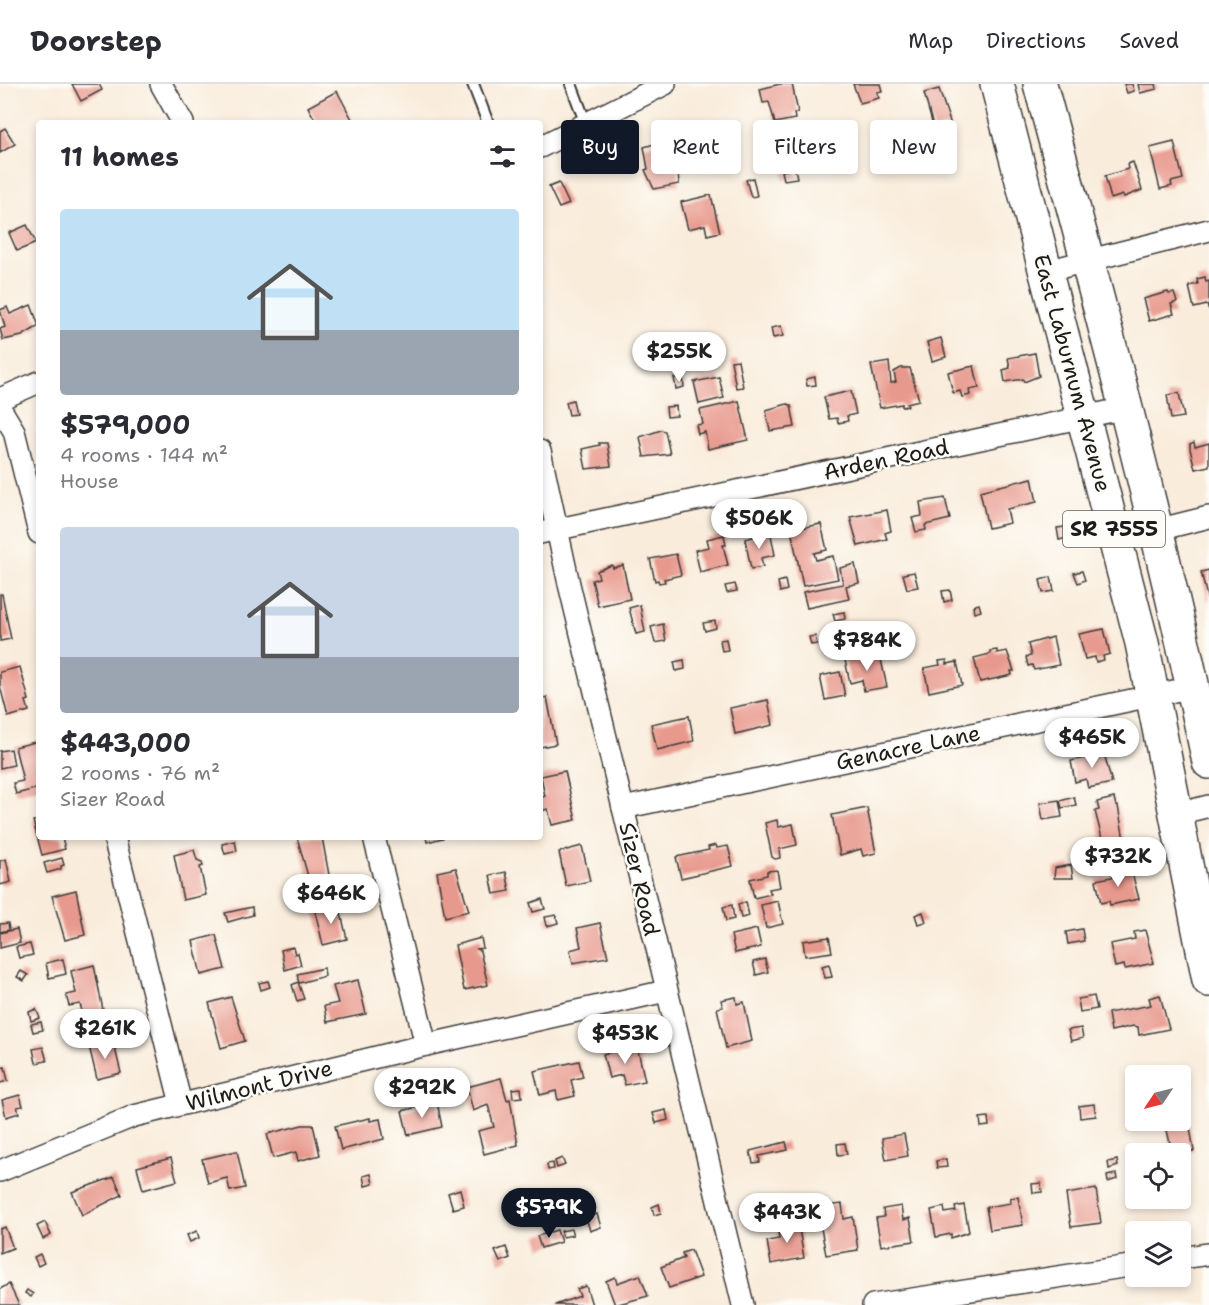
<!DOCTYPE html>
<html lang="en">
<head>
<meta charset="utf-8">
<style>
  body { margin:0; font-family:"Shantell Sans",sans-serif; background:#f7f7f7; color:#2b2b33; height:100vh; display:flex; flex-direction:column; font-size:22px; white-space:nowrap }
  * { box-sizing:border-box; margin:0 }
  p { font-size:20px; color:#7c7c81 }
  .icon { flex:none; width:33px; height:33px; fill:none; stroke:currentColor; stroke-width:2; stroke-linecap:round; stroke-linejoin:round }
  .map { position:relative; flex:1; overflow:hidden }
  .sheet { position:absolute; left:36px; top:36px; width:507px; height:720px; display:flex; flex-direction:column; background:#fff; border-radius:6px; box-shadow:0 3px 9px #0003 }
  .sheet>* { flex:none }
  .top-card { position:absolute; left:561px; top:36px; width:558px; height:54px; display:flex; gap:12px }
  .needle { width:39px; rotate:235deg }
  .tools { position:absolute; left:1125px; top:981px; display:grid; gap:12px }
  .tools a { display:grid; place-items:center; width:66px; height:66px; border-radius:6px; background:#fff; box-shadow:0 3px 9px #0003; font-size:30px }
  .price { position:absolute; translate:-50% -51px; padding:0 14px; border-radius:21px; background:#fff; color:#222; font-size:20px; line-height:39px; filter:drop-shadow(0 2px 3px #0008) }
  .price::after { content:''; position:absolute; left:50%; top:36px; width:18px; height:14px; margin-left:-9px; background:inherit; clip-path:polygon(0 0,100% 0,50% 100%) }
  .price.selected { background:#111827; color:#fff }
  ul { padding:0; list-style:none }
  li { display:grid; align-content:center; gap:12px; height:318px; padding:0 24px }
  li span { display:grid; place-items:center; height:186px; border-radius:6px; color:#555 }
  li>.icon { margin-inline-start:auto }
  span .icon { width:108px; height:108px; fill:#fffc; stroke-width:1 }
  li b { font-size:26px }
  h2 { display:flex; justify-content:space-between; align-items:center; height:72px; padding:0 24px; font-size:26px }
  .chip { padding:0 21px; border-radius:6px; background:#fff; box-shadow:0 3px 9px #0003; font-size:21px; line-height:54px }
  .chip.selected { background:#111827; color:#fff }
  header { display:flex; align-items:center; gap:36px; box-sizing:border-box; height:84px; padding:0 30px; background:#fff; border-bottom:2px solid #e1e1e2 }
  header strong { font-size:28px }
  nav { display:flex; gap:33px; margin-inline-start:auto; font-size:21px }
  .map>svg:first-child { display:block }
</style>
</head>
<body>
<header>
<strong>Doorstep</strong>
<nav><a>Map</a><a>Directions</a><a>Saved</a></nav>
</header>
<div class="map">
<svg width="1209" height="1221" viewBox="0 0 1209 1221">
  <rect width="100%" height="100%" fill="#fdfcf7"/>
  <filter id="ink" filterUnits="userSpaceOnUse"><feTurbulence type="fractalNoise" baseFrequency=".0167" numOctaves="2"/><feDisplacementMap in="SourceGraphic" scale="12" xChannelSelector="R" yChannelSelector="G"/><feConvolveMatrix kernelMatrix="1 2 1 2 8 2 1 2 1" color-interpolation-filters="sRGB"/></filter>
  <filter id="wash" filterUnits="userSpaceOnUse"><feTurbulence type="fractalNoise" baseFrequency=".008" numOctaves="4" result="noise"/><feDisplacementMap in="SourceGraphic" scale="24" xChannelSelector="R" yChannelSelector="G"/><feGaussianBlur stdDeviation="1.35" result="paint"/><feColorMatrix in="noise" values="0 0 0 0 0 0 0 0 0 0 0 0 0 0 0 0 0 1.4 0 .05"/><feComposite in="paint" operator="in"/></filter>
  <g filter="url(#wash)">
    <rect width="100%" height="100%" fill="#f9ecdb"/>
    <g id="blocks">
      <g fill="#e8998d">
        <path d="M72 0H99L102 6 81 17Z"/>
        <path d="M780 0H792L798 28 794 29 795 35 775 39 769 18 763 19 760 5Z"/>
        <path d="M853 0H880L882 7 877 8 879 14 860 19Z"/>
        <path d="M1124 0H1132L1134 7 1127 9Z"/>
        <path d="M1138 0H1156L1157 5 1140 9Z"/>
        <path d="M939 5 951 41 934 46 924 9Z"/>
        <path d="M337 7 354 39H317L308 23Z"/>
        <path d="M5 44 15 60 0 69V47Z"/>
        <path d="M811 45 817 63 804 67 799 49Z"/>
        <path d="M668 56 678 87 679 100 654 105 645 86 648 85 644 63Z"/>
        <path d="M1174 58 1183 95 1171 98 1172 102 1160 105 1150 64Z"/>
        <path d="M1133 78 1142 106 1124 113 1123 111 1111 115 1105 92 1128 85 1127 80Z"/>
        <path d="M795 84 797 94 784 96 782 87Z"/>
        <path d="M753 94 757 112 751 113 746 96Z"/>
        <path d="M559 99 569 120 559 124 549 103Z"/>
        <path d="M711 111 720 148 707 151 705 141 688 145 681 118Z"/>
        <path d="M27 141 36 159 17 167 9 149Z"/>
        <path d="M1205 193 1206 198 1209 197V226L1207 221 1194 224 1189 202 1198 200 1197 195Z"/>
        <path d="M1168 208 1169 210 1174 209 1177 218 1171 220 1174 230 1149 237 1143 215Z"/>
        <path d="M31 221 39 242 22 252 3 256 0 245 5 243 0 226 7 223 10 230Z"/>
        <path d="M781 242 783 252 773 254 771 244Z"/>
        <path d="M941 254 946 273 932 277 927 258Z"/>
        <path d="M1035 269 1039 292 1024 298 1023 295 1005 298 1003 286 1010 284 1008 274Z"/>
        <path d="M738 276 743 303 736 304 731 277Z"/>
        <path d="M889 278 891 299 896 298 894 288 901 284H910L919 316 907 319 908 322 902 323V320L880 324 871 281Z"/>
        <path d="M974 282 979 304 969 306 970 311 962 313 960 307 953 309 948 288Z"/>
        <path d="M683 293 684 303 676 305 674 294Z"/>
        <path d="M719 293 724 314 699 320 694 298Z"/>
        <path d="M815 293 816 301 807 302 806 295Z"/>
        <path d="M851 307 856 330 847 332 848 337 838 339 837 334 829 335 824 313Z"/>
        <path d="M1179 309 1184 333 1171 335 1167 311Z"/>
        <path d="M573 316 576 330 569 331 566 318Z"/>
        <path d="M739 317 748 356 708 365 705 348 698 350 696 341 703 340 700 326Z"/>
        <path d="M787 320 791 321 795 343 770 347 766 326Z"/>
        <path d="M676 322 677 332 667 333 666 323Z"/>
        <path d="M661 346 665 347 670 370 644 373 640 353Z"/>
        <path d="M1194 358 1195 363 1209 359V382L1195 385 1190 365V360Z"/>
        <path d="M599 359H607L611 382 586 385 582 365 600 361Z"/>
        <path d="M1032 394 1037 418 1007 425 1010 439 988 444 980 407Z"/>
        <path d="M945 414 950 435 925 441 926 446 916 448 912 434 922 432 920 418Z"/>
        <path d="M887 426 891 447 885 449 887 455 858 462 850 433Z"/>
        <path d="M821 440 827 466 814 469 816 476 833 472 838 495 803 502 791 446Z"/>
        <path d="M1065 443 1067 454 1059 456 1057 444Z"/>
        <path d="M724 451 726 461H723L728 481 700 488 695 466 709 463 707 455Z"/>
        <path d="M760 451H771L775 471 761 474 763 483 751 485 745 455Z"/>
        <path d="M676 470 681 491 664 495 665 498 659 499 658 496 655 497 650 475Z"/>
        <path d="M855 480 859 499 846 502 849 515 807 524 803 508 843 500 840 484Z"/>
        <path d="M612 481 613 484 623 481 630 515 598 522 592 496 599 494 597 487Z"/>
        <path d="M1209 486V517H1208L1201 488Z"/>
        <path d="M1082 487 1085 496 1078 499 1074 489Z"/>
        <path d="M914 488 918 503 907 505 903 490Z"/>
        <path d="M1051 493 1054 507 1043 509 1040 496Z"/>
        <path d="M785 496 787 506 780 508 778 498Z"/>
        <path d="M735 500 737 507 727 509 725 502Z"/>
        <path d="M950 506 952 516 944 518 942 507Z"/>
        <path d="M0 510H2L11 555 0 557Z"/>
        <path d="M979 520 981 527 974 529 973 522Z"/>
        <path d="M640 521 645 548 636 550 629 524Z"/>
        <path d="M844 528 845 535 835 537 833 530Z"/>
        <path d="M715 537 716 544 705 547 703 539Z"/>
        <path d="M663 540 666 557 655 559 651 543Z"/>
        <path d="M1104 545 1110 570 1103 572 1104 576 1096 578 1095 573 1085 575 1079 550Z"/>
        <path d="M815 552 817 560 811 561 809 553Z"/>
        <path d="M1053 553 1059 581 1034 586 1032 581 1028 582 1026 573 1031 572 1028 560Z"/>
        <path d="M726 555 728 566 722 567 720 556Z"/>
        <path d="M997 566V569L1007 567 1014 587H1011L1012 591 980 598 974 574 990 570V567Z"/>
        <path d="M880 571 887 603 864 607 862 596 850 599 845 576Z"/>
        <path d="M684 576 685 585 676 587 674 578Z"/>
        <path d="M947 576V580L957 578 962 601 929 608 924 584 940 581 939 577Z"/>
        <path d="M20 583 29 616 26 617 29 627 8 633 0 602V588Z"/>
        <path d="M840 588 845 612 825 616 820 592Z"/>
        <path d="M547 613 556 660 540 663V615Z"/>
        <path d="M768 616 773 641 735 650 730 624Z"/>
        <path d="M689 632 694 657 657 666 651 640Z"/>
        <path d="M39 657V704L16 710 13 699 23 697 15 663Z"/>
        <path d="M1102 662 1112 699 1088 704 1086 695 1075 698 1071 677 1090 673 1089 664Z"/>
        <path d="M11 665 14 681 0 684V667Z"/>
        <path d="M565 687 576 736 552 741 548 725 540 727V714L545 712 541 692Z"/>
        <path d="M1074 713 1076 721 1062 724 1060 717Z"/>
        <path d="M1114 714 1116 722H1118L1125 761 1105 766 1095 727 1099 726 1097 718Z"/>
        <path d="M1059 716 1062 733 1043 736 1040 719Z"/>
        <path d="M867 724 876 769 863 772 861 765 840 771 832 731Z"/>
        <path d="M39 736V753H62L65 765 42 771 33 737Z"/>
        <path d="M777 736 778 743 793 740 797 761 779 765 780 774 775 775 772 773 765 739Z"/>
        <path d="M297 753H322L329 791 309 796Z"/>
        <path d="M426 753H443V754L427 758Z"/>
        <path d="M235 757 237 767 225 770 222 760Z"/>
        <path d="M716 761 717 764 728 762 733 782 681 794 676 773 709 766 708 763Z"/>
        <path d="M582 762 590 797 566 802 559 768Z"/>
        <path d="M194 766 197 776 202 778 203 782 200 783 206 811 183 816 174 771Z"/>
        <path d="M62 774 64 781 61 782V785L47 789 44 779Z"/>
        <path d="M6 775 11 798 0 801V777Z"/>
        <path d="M1071 781 1073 794H1054L1055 784Z"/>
        <path d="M1130 781 1139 815 1110 821 1109 817 1101 819 1096 796 1122 791 1120 783Z"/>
        <path d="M456 784 469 827 445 833 437 788Z"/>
        <path d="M777 786 780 803 769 805 771 810 754 814 750 795 767 791V787Z"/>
        <path d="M506 788 510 807 494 810 490 791Z"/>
        <path d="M76 806 85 851 65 856 52 812Z"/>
        <path d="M542 815 545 825 533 828 530 819Z"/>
        <path d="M778 817 783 840 766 844 761 821Z"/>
        <path d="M746 818 749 832 741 834 738 820Z"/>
        <path d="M339 821 347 855 323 861 315 827Z"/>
        <path d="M732 821 734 835 726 837 723 823Z"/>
        <path d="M252 823 253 831 228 838 225 829Z"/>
        <path d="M923 828 926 838 918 840 915 831Z"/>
        <path d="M556 831 558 839 547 842 545 833Z"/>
        <path d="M8 839 9 846 0 848V840Z"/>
        <path d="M600 839 608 873 573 879 570 866 581 863 577 844Z"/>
        <path d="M17 845 20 859 0 864V849Z"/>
        <path d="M757 845 761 863 735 869 731 851Z"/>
        <path d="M1082 845 1084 857 1068 860 1066 848Z"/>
        <path d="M1145 846 1154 879 1125 885 1124 881 1115 883 1110 860 1135 855 1134 848Z"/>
        <path d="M216 851 225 885 201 891 193 857Z"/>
        <path d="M829 853 832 868 805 872 803 857Z"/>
        <path d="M481 854 483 864 477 865 480 867 488 901 464 906 455 861Z"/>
        <path d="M30 860 33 871 19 874 16 863Z"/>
        <path d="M293 863 295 870 298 869 301 881 285 886 281 866Z"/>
        <path d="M63 875 66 890 49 894 46 879Z"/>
        <path d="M765 875 768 888 756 891 753 878Z"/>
        <path d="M829 880 832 893 825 894 822 882Z"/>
        <path d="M94 881 103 926 83 931 80 920 69 922 66 911 76 909 71 887Z"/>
        <path d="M324 884 325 892 299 899 297 890Z"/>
        <path d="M21 887 28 891 24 897 17 893Z"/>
        <path d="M358 896 366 930 327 938 324 922 338 919 333 902Z"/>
        <path d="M268 897 270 903 261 906 259 899Z"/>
        <path d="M298 898 304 915 297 917 292 901Z"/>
        <path d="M1160 911 1169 945 1139 951 1138 943 1133 942 1111 947 1108 929 1151 921 1149 914Z"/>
        <path d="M1094 912 1097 925 1080 928 1078 915Z"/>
        <path d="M231 913 245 957 221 964 209 919Z"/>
        <path d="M736 913 737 920 744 918 752 957 726 964 717 924 723 923 721 916Z"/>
        <path d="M36 925 40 934 31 937 29 928Z"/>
        <path d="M41 938 43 946 33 948 31 940Z"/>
        <path d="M1081 944 1083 954 1071 957 1068 946Z"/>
        <path d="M113 956 121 989 97 995 89 962Z"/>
        <path d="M637 962 645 997 625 1001 622 991 609 994 603 970Z"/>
        <path d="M43 963 47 977 36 979 33 965Z"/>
        <path d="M579 977 583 993 571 996 575 1012 558 1016 556 1007 540 1011 534 987Z"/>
        <path d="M5 983 8 997 0 999V984Z"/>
        <path d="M1162 983 1163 987 1184 984 1189 1005 1180 1010V992H1141Z"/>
        <path d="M501 994 507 1016 510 1015 518 1061 484 1070 478 1047 494 1043 488 1021 473 1027 467 1003Z"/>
        <path d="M521 1004 522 1013 513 1014 512 1005Z"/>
        <path d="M20 1011 23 1022 17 1023 19 1029 6 1033 2 1016Z"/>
        <path d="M437 1018 442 1043 408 1051 402 1027Z"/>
        <path d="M1094 1020 1096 1032 1080 1034 1079 1022Z"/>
        <path d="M666 1026 668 1036 656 1039 653 1029Z"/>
        <path d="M1184 1026 1186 1032H1188L1194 1067 1158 1070 1156 1062 1170 1059 1165 1038 1180 1036V1027Z"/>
        <path d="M988 1033 989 1042 981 1043 980 1034Z"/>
        <path d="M370 1034V1037L380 1035 384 1055 341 1066 335 1042Z"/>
        <path d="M302 1041H313L320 1071 298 1077 296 1068 273 1074 267 1050Z"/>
        <path d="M904 1050 908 1072 886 1076 882 1054Z"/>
        <path d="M786 1058 788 1066 759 1072 760 1078 753 1079 750 1067Z"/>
        <path d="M845 1059 847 1070 838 1071 837 1060Z"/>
        <path d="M237 1067 245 1104 230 1107 227 1094 208 1099 202 1075Z"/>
        <path d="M171 1074 177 1097 143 1106 137 1083Z"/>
        <path d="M562 1074 565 1081 557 1084 555 1077Z"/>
        <path d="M946 1075 947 1083 937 1084 936 1077Z"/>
        <path d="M1117 1076 1118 1082 1109 1085 1108 1078Z"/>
        <path d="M553 1079 554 1085 548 1086 547 1080Z"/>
        <path d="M371 1090 373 1100 365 1102 363 1092Z"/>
        <path d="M1116 1090 1117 1095 1108 1098 1107 1092Z"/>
        <path d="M114 1093 122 1111 82 1131 72 1108Z"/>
        <path d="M1041 1099 1042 1108 1033 1109 1032 1100Z"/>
        <path d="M460 1105 464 1122 453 1125 448 1109Z"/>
        <path d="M1096 1105 1101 1139 1071 1143 1066 1110Z"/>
        <path d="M1018 1113 1023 1141 990 1146 986 1123 1011 1119 1010 1114Z"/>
        <path d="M659 1120 661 1129 654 1131 652 1123Z"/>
        <path d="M842 1120 844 1135 853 1133 858 1166 826 1171 817 1123Z"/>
        <path d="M964 1121 969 1148 951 1154V1150L936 1153 931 1126 944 1123 945 1129 956 1127 955 1123Z"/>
        <path d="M901 1122 903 1136 910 1134 914 1157 881 1162 876 1134 884 1133 883 1125Z"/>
        <path d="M597 1130 601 1143 590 1147 586 1133Z"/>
        <path d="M797 1133 804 1174 771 1180 767 1157 779 1155 778 1146 787 1144 786 1139 790 1138 789 1134Z"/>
        <path d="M45 1138 51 1151 43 1155 37 1142Z"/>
        <path d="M5 1143 13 1164 0 1169V1145Z"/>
        <path d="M571 1145 573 1151 563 1153 561 1147Z"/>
        <path d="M557 1146 561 1158 541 1164 537 1152Z"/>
        <path d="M197 1147 199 1154 190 1158 187 1151Z"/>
        <path d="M506 1163 510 1174 500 1178 495 1167Z"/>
        <path d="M691 1166 701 1193 669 1204 661 1183 684 1174 682 1169Z"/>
        <path d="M40 1170 44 1179 38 1182 34 1173Z"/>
        <path d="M640 1191 648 1212 615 1221 606 1197 615 1193 617 1199Z"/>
        <path d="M9 1200 19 1221H0V1205Z"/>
        <path d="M586 1202 592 1221H555L580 1212 577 1205Z"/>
        <path d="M27 1206 33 1210 31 1213 25 1209Z"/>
      </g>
    </g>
  </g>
  <g filter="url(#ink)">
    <use href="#blocks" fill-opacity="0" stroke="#3d3b39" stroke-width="1.5"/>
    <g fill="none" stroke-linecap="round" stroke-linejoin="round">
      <g stroke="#3d3b39" stroke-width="14">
        <g id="lane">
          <path d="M473 0 488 39"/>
          <path d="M571 0 586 40"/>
        </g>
      </g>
      <g stroke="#3d3b39" stroke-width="24">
        <g id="street">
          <path d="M161 0 183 39"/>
          <path d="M540 63 665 0"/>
          <path d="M1047 187 1209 146"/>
          <path d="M0 315 39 298"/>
          <path d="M0 324 14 347 39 449"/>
          <path d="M540 367 569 500 743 1221"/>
          <path d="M540 449 1126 324"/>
          <path d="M1117 456 1209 433"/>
          <path d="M623 724 1193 603"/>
          <path d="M1177 730 1209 722"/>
          <path d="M114 753 181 1020"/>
          <path d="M374 753 426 961"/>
          <path d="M0 1087 134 1032 426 961 666 907"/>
          <path d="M1180 1174 1209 1170"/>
          <path d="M873 1221 1136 1181"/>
        </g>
      </g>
      <g stroke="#3d3b39" stroke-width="36">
        <g id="primary">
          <path d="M997 0 1142 559 1209 896"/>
          <path d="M1040 0C1101 225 1161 450 1209 678"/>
        </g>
      </g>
      <use href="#lane" stroke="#fff" stroke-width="10"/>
      <use href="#street" stroke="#fff" stroke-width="21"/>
      <use href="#primary" stroke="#fff" stroke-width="33"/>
    </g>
  </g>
  <g text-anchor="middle" stroke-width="5" stroke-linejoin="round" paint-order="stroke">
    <rect fill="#fdfcf7" stroke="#605f5e" stroke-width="1.5" x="1063" y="427" width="102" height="36" rx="4.5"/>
    <g font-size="21" font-weight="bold" fill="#1c1c1c">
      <text x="1114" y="452">SR 7555</text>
    </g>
    <g font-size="22" fill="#1c1c1c" stroke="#fdfcf7">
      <text transform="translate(1073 289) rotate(75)" y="8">East Laburnum Avenue</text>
      <text transform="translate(886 375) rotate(-12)" y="8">Arden Road</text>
      <text transform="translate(908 663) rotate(-12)" y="8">Genacre Lane</text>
      <text transform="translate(640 795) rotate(77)" y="8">Sizer Road</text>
      <text transform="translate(259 1001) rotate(-14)" y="8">Wilmont Drive</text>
    </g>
  </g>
</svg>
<div class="tools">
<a><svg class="needle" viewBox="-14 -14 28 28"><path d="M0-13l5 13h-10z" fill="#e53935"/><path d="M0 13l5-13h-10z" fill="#7c7c81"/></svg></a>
<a><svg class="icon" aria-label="locate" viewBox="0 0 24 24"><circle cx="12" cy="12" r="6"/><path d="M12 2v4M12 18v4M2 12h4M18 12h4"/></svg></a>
<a><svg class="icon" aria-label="layers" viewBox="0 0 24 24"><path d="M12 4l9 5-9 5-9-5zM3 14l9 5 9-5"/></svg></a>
</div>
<b class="price" style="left:679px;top:299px">$255K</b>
<b class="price" style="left:759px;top:466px">$506K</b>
<b class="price" style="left:867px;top:588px">$784K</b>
<b class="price" style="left:1092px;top:685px">$465K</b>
<b class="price" style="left:1118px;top:804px">$732K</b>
<b class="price" style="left:331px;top:841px">$646K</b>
<b class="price" style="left:105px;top:976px">$261K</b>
<b class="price" style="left:625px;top:981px">$453K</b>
<b class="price" style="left:422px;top:1035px">$292K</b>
<b class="price selected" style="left:549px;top:1155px">$579K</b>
<b class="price" style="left:787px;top:1160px">$443K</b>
<div class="top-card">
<a class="chip selected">Buy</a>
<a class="chip">Rent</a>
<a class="chip">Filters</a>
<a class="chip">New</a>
</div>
<section class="sheet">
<h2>11 homes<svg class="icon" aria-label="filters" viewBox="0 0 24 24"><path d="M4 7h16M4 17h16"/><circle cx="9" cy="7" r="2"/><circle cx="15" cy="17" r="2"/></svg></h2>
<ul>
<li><span style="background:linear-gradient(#bfe0f5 65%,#9aa5b1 0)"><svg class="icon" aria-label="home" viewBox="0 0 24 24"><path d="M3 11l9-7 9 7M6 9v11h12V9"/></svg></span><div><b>$579,000</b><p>4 rooms · 144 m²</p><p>House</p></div></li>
<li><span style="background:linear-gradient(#c9d6e8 70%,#9aa5b1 0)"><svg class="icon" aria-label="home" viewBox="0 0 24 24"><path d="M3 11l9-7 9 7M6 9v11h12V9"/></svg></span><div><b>$443,000</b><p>2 rooms · 76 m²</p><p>Sizer Road</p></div></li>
</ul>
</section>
</div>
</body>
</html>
